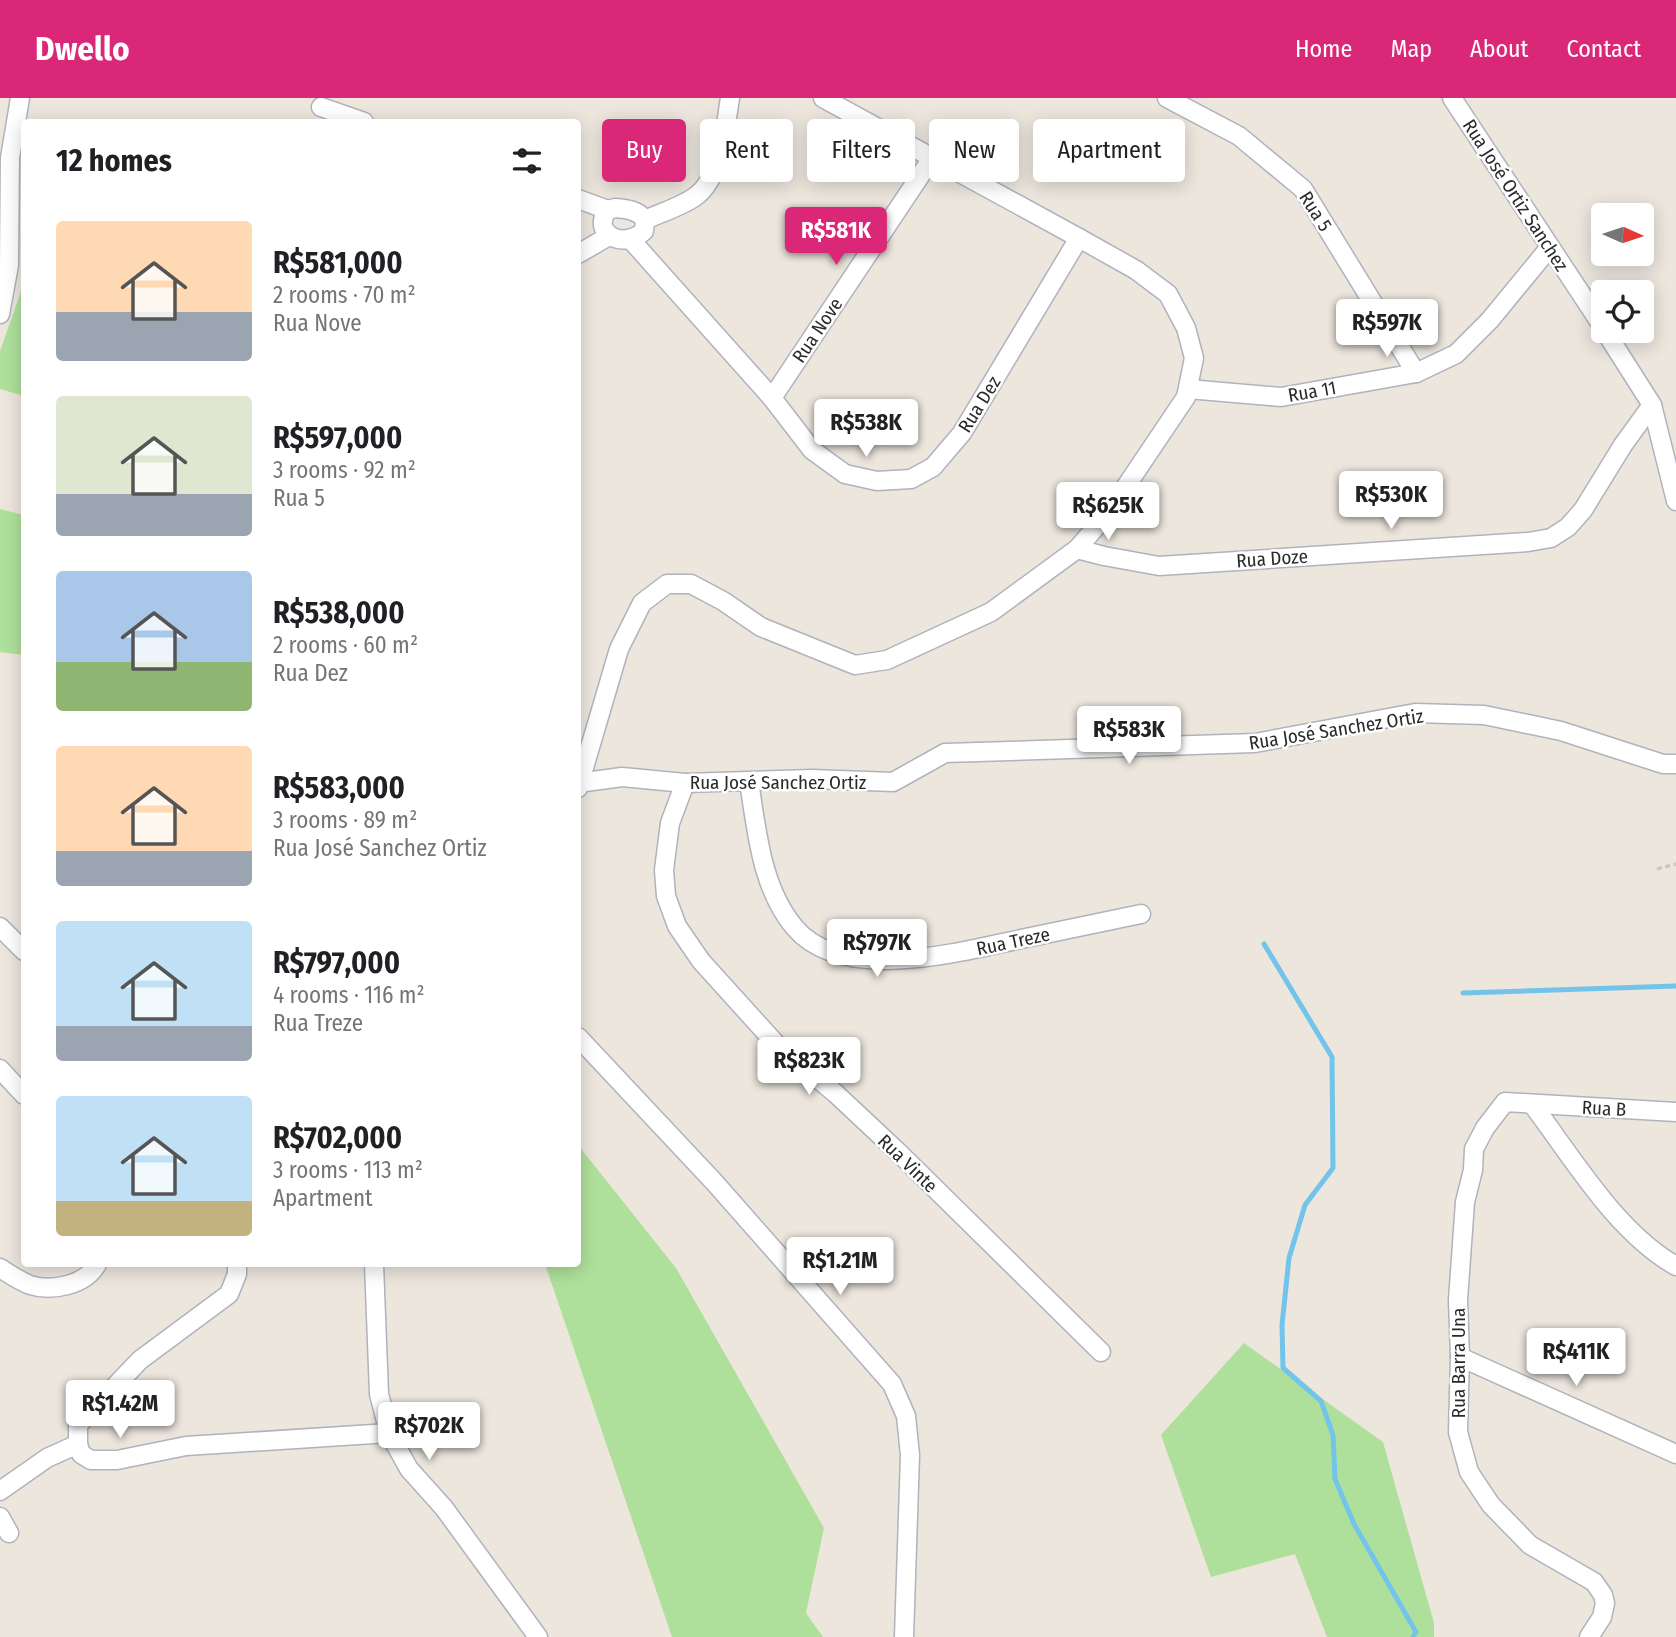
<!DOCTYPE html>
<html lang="en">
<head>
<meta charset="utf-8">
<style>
  body { margin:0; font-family:"Fira Sans Condensed",sans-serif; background:#f2f2f2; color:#202124; height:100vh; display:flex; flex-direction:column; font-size:26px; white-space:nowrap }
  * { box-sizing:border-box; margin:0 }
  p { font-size:23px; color:#757577 }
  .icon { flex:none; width:38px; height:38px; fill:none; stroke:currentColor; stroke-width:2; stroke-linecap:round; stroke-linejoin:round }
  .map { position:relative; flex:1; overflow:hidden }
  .details { position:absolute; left:21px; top:21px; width:560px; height:1148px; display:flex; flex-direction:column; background:#fff; border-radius:7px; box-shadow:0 4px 18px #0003 }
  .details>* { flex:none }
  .guide { position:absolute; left:602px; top:21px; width:665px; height:63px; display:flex; gap:14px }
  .needle { width:46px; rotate:93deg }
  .controls { position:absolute; left:1591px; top:105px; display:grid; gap:14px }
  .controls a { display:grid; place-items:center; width:63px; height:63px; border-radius:7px; background:#fff; box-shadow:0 4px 18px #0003; font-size:35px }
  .price { position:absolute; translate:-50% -60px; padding:0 16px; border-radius:7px; background:#fff; color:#222; font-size:23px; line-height:46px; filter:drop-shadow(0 2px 4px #0008) }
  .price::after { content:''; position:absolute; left:50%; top:42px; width:21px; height:16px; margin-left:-10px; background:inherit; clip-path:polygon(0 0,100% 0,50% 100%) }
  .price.selected { background:#db2777; color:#fff }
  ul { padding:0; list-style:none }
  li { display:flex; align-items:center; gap:21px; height:175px; padding:0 35px }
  li span { display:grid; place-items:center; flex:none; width:196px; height:140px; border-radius:7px; color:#555 }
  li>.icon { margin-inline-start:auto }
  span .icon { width:84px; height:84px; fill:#fffc; stroke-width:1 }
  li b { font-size:30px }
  h2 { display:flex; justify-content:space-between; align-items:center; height:84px; padding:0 35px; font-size:30px }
  .tag { padding:0 24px; border-radius:7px; background:#fff; box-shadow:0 4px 18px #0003; font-size:24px; line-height:63px }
  .tag.selected { background:#db2777; color:#fff }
  header { display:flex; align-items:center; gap:42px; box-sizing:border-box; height:98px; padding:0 35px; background:#db2777; color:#fff }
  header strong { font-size:33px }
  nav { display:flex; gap:38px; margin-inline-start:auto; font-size:24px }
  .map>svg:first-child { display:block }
</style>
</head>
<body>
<header>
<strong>Dwello</strong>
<nav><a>Home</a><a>Map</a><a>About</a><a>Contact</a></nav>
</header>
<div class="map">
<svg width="1676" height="1539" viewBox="0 0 1676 1539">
  <rect width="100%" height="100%" fill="#ece6dd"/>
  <g fill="#afe09b">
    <path d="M24 185V298L0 291V253Z"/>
    <path d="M0 411 24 417V557L0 554Z"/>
    <path d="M578 1047 676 1170 824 1430 806 1515 823 1539H672L545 1166H578Z"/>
    <path d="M1244 1245 1383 1344 1434 1525V1539H1327L1295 1456 1211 1479 1161 1337Z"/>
  </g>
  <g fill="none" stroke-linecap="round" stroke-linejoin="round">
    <g stroke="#73c4ea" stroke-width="5">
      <path d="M1264 846 1332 959 1333 1070 1305 1107 1289 1160 1282 1227 1283 1270 1321 1303 1333 1337 1335 1381 1354 1426 1416 1534 1413 1539"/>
      <path d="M1463 895 1676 888"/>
    </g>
    <g stroke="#b0b2bd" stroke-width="21">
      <g id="street">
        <path d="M1167 0 1239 38 1303 91 1416 275"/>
        <path d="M1452 0 1603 229"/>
        <path d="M321 9 364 24"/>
        <path d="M578 101 608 112"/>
        <path d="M615 110C627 111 638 112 645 122L644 133C622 153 590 134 608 112Z"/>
        <path d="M645 122C660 115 683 108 696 98 722 78 725 30 730 0"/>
        <path d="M631 142 772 300 812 352 845 376 877 383 911 381 933 369 962 335 1079 140"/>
        <path d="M578 156 609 138"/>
        <path d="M0 216 9 167 10 60 20 0"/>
        <path d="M1605 233 1652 307 1676 403"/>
        <path d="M1188 291 1281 299 1416 275 1456 256 1490 222 1550 149"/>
        <path d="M772 300 932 60"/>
        <path d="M1077 451 1104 458 1159 468 1528 444 1551 440 1568 429 1583 412 1623 347 1652 307"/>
        <path d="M749 684C757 733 761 790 795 830 843 886 960 854 1021 841 1061 833 1101 824 1141 816"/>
        <path d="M578 685 622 679 685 685 812 681 893 684 945 655 1255 645 1415 615 1484 617 1561 633 1663 666H1676"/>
        <path d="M685 685 670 725 664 772 666 798 677 828 701 863 777 947 835 995 897 1053 1101 1254"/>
        <path d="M578 690 619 551 642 505 667 486H691L723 503 761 529 855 567 887 562 991 514 1077 451 1108 415 1186 299 1194 260 1186 230 1168 196 1136 172 1079 140 823 0"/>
        <path d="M0 829 24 853"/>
        <path d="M578 939 715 1085 892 1286 906 1318 910 1357 904 1539"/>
        <path d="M0 971 24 997"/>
        <path d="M1532 1006C1573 1060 1616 1134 1676 1168"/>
        <path d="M237 1166V1176L229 1196 140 1262 78 1327V1346L81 1356 91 1362H117L186 1348 389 1335"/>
        <path d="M374 1166 379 1296 389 1335 409 1371 444 1410 538 1539"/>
        <path d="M0 1170C9 1176 20 1183 30 1187 52 1194 86 1187 97 1166"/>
        <path d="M1460 1259 1676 1356"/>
        <path d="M0 1393 47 1360 78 1346"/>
        <path d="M0 1419 9 1435"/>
        <path d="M1589 1539 1602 1519 1605 1505 1603 1497 1594 1484 1530 1447 1491 1407 1469 1374 1458 1334 1460 1259 1458 1202 1465 1104 1473 1072 1474 1051 1485 1030 1505 1004 1676 1014"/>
      </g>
    </g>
    <path stroke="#c8c8c8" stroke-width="3.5" stroke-dasharray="5 3.5" stroke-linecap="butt" d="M1657 771 1676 766"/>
    <use href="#street" stroke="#fff" stroke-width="18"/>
  </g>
  <g text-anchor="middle" stroke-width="5" stroke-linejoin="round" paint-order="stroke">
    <g font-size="19" fill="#2a2a2a" stroke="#fff">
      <text transform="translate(1516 97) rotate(57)" y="7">Rua José Ortiz Sanchez</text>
      <text transform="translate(1316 113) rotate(57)" y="7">Rua 5</text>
      <text transform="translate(817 232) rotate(-56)" y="7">Rua Nove</text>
      <text transform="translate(1312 293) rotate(-10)" y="7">Rua 11</text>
      <text transform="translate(979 306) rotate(-58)" y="7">Rua Dez</text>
      <text transform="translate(1272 460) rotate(-4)" y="7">Rua Doze</text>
      <text transform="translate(1336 631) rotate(-9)" y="7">Rua José Sanchez Ortiz</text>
      <text x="778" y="691">Rua José Sanchez Ortiz</text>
      <text transform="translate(1013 843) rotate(-12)" y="7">Rua Treze</text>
      <text transform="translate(1604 1010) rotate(3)" y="7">Rua B</text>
      <text transform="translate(908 1065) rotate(44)" y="7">Rua Vinte</text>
      <text transform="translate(1458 1265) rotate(-90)" y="7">Rua Barra Una</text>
    </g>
  </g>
</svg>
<div class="controls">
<a><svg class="needle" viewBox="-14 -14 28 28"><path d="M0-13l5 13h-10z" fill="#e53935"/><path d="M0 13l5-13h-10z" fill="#757577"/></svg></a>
<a><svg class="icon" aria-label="locate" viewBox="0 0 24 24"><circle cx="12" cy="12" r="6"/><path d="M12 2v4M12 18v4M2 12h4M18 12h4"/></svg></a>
</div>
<b class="price selected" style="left:836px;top:169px">R$581K</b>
<b class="price" style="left:1387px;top:261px">R$597K</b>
<b class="price" style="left:866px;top:361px">R$538K</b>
<b class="price" style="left:1391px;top:433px">R$530K</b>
<b class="price" style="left:1108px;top:444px">R$625K</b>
<b class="price" style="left:1129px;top:668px">R$583K</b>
<b class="price" style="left:877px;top:881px">R$797K</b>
<b class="price" style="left:809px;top:999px">R$823K</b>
<b class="price" style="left:840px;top:1199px">R$1.21M</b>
<b class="price" style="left:1576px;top:1290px">R$411K</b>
<b class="price" style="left:120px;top:1342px">R$1.42M</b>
<b class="price" style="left:429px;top:1364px">R$702K</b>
<div class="guide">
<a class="tag selected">Buy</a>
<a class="tag">Rent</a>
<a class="tag">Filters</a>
<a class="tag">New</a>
<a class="tag">Apartment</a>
</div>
<section class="details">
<h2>12 homes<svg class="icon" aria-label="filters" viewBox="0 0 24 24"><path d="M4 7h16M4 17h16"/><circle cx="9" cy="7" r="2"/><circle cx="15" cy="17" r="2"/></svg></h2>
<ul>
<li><span style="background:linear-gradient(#ffd9b3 65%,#9aa5b1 0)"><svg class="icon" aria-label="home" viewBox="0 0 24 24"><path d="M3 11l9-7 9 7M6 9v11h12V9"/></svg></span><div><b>R$581,000</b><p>2 rooms · 70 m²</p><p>Rua Nove</p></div></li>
<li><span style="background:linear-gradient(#dfe7d0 70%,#9aa5b1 0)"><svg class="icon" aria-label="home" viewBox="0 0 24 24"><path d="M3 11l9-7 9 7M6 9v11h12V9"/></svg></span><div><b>R$597,000</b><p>3 rooms · 92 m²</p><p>Rua 5</p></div></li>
<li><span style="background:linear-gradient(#a9c7e8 65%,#8fb573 0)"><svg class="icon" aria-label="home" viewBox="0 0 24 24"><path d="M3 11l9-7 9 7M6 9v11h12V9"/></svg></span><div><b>R$538,000</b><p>2 rooms · 60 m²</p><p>Rua Dez</p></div></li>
<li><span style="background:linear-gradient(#ffd9b3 75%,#9aa5b1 0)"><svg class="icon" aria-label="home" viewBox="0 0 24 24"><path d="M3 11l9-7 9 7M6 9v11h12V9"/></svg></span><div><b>R$583,000</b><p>3 rooms · 89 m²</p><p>Rua José Sanchez Ortiz</p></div></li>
<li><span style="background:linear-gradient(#bfe0f5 75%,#9aa5b1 0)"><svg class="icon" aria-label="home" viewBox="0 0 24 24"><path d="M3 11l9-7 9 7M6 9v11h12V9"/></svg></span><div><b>R$797,000</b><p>4 rooms · 116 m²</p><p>Rua Treze</p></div></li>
<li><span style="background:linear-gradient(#bfe0f5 75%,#c2b280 0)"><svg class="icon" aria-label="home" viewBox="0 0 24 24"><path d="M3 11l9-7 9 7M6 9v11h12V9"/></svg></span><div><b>R$702,000</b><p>3 rooms · 113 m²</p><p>Apartment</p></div></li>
</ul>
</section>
</div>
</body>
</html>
